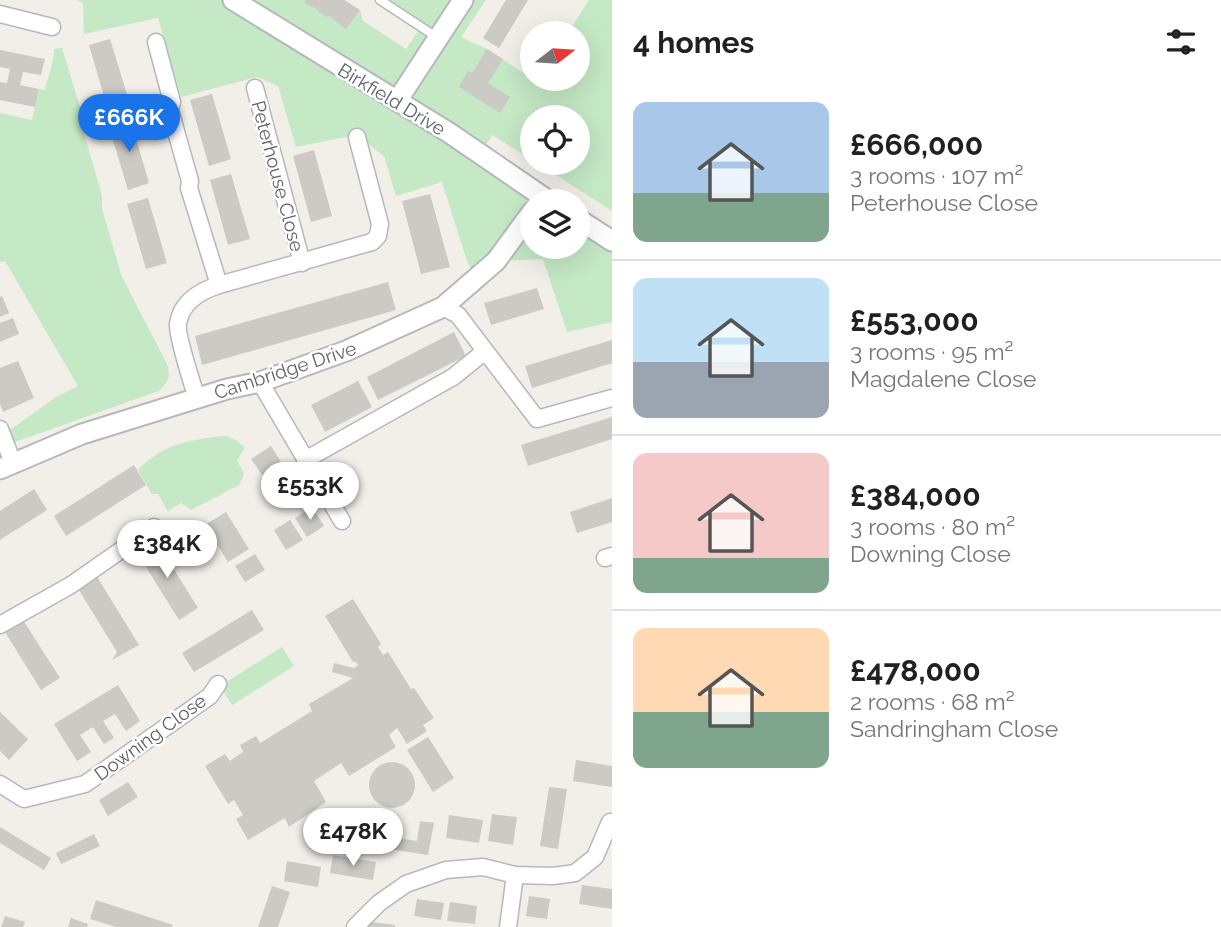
<!DOCTYPE html>
<html lang="en">
<head>
<meta charset="utf-8">
<style>
  body { margin:0; font-family:Raleway,sans-serif; background:#f2f2f2; color:#202124; height:100vh; display:flex; flex-direction:column; font-size:26px; white-space:nowrap }
  * { box-sizing:border-box; margin:0 }
  p { font-size:23px; color:#757577 }
  .icon { flex:none; width:38px; height:38px; fill:none; stroke:currentColor; stroke-width:2; stroke-linecap:round; stroke-linejoin:round }
  .map { position:relative; flex:1; overflow:hidden }
  .panel { display:flex; flex-direction:column; background:#fff; width:609px }
  .panel>* { flex:none }
  .needle { width:46px; rotate:73deg }
  .fabs { position:absolute; left:520px; top:21px; display:grid; gap:14px }
  .fabs a { display:grid; place-items:center; width:70px; height:70px; border-radius:50%; background:#fff; box-shadow:0 7px 28px #0002; font-size:35px }
  .price { position:absolute; translate:-50% -60px; padding:0 16px; border-radius:24px; background:#fff; color:#222; font-size:23px; line-height:46px; filter:drop-shadow(0 2px 4px #0008) }
  .price::after { content:''; position:absolute; left:50%; top:42px; width:21px; height:16px; margin-left:-10px; background:inherit; clip-path:polygon(0 0,100% 0,50% 100%) }
  .price.on { background:#1a73e8; color:#fff }
  ul { padding:0; list-style:none }
  li { display:flex; align-items:center; gap:21px; height:175px; padding:0 21px }
  li+li { border-top:2px solid #e0e0e0 }
  li span { display:grid; place-items:center; flex:none; width:196px; height:140px; border-radius:14px; color:#555 }
  li>.icon { margin-inline-start:auto }
  span .icon { width:84px; height:84px; fill:#fffc; stroke-width:1 }
  li b { font-size:30px }
  h2 { display:flex; justify-content:space-between; align-items:center; height:84px; padding:0 21px; font-size:30px }
  main { display:flex; flex:1; min-height:0 }
  .map>svg:first-child { display:block }
</style>
</head>
<body>
<main>
<div class="map">
<svg width="612" height="927" viewBox="0 0 612 927">
  <rect width="100%" height="100%" fill="#f1efe8"/>
  <g fill="#c5e8c5">
    <path d="M76 0H344L360 10 363 21 406 49 421 27 419 25 421 21 390 0H486L461 37 487 49 537 82 539 79H578V33H568L589 0H612V211L537 163H578V117H532V160L492 135 480 154 549 201H532V247H578V219L612 241V322L567 332 543 259 496 261 476 278 467 261 442 182 396 196 384 156 356 135 296 147 278 86 257 77 181 97 158 18 84 34 83 3Z"/>
    <path d="M62 48 83 117 82 126 102 196V209L122 277 167 364C171 377 168 382 159 391L1 447 0 437 56 397 78 386 5 261 0 262V113L32 120 39 89 45 90C48 75 54 64 54 49Z"/>
    <path d="M226 436 236 440 245 448 237 460 244 474 239 485 191 510 181 503 168 511 158 494H152L138 470C162 444 191 439 226 436Z"/>
    <path d="M282 647 294 666 232 705 220 686Z"/>
  </g>
  <g fill="#cccac5">
    <path d="M306 0H344L360 10 346 29 328 15 327 17 318 12 319 10 304 3Z"/>
    <path d="M506 0H528L499 48 483 38Z"/>
    <path d="M110 39 130 104 108 110 89 45Z"/>
    <path d="M487 49 503 59 488 83 510 97 500 113 459 87 468 71 472 73Z"/>
    <path d="M0 50 45 59 41 75 23 72 20 85 39 89 35 107 0 100V82L7 83 10 69 0 67Z"/>
    <path d="M212 94 231 159 209 166 190 100Z"/>
    <path d="M130 118 149 183 128 190 108 124Z"/>
    <path d="M314 150 332 216 311 222 293 156Z"/>
    <path d="M231 174 250 239 228 245 210 180Z"/>
    <path d="M430 194 450 267 421 274 402 201Z"/>
    <path d="M148 198 167 263 146 269 127 204Z"/>
    <path d="M388 282 396 310 202 365 195 336Z"/>
    <path d="M537 288 544 309 491 325 484 303Z"/>
    <path d="M2 296 9 313 0 317V297Z"/>
    <path d="M13 318 19 334 0 342V323Z"/>
    <path d="M454 332 466 356 378 400 367 377Z"/>
    <path d="M612 340V363L532 388 525 366Z"/>
    <path d="M18 361 34 398 3 412 0 404V368Z"/>
    <path d="M358 381 372 407 325 432 311 405Z"/>
    <path d="M612 417V439L528 466 521 445Z"/>
    <path d="M271 446 281 462 262 475 251 459Z"/>
    <path d="M134 465 146 485 66 536 54 516Z"/>
    <path d="M285 467 295 484 275 496 265 480Z"/>
    <path d="M34 489 47 510 0 540V511Z"/>
    <path d="M612 498V522L577 533 570 512Z"/>
    <path d="M312 507 324 526 307 537 295 518Z"/>
    <path d="M226 512 249 549 228 562 205 525Z"/>
    <path d="M290 520 303 540 286 550 274 530Z"/>
    <path d="M155 539 198 608 179 620 136 551Z"/>
    <path d="M255 554 265 570 245 582 235 566Z"/>
    <path d="M96 575 139 645 112 660 117 652 77 587Z"/>
    <path d="M353 599 381 644 378 647 383 655 388 652 411 689 414 688 434 718 423 725 427 731 407 744 397 728 389 735 396 747 349 776 341 763 314 781 326 802 289 827 285 818 248 840 236 819 243 815 234 800 228 804 205 766 225 754 230 761 243 752 240 745 256 736 260 743 312 711 309 704 353 678 332 672 334 663 354 668 358 665 355 661 353 662 325 616Z"/>
    <path d="M252 610 264 630 194 672 182 653Z"/>
    <path d="M23 620 60 678 41 690 5 632Z"/>
    <path d="M118 685 140 721 126 731 115 714 103 721 114 738 104 744 93 727 80 735 91 752 77 761 54 724Z"/>
    <path d="M0 712 28 739 9 760 0 751Z"/>
    <path d="M428 737 454 778 433 792 407 750Z"/>
    <path d="M576 760 612 766V787L573 781Z"/>
    <circle cx="392" cy="785" r="23"/>
    <path d="M128 782 138 797 108 816 99 800Z"/>
    <path d="M549 787 567 789 558 849 540 846Z"/>
    <path d="M492 814 517 817 513 845 488 841Z"/>
    <path d="M449 815 483 820 479 843 446 838Z"/>
    <path d="M420 821 434 823 428 855 389 849 391 837 417 841Z"/>
    <path d="M0 827 51 858 44 870 0 843Z"/>
    <path d="M94 834 100 846 61 864 56 853Z"/>
    <path d="M333 855 376 862 373 880 330 873Z"/>
    <path d="M287 861 321 867 318 887 284 881Z"/>
    <path d="M582 885 612 889V909L579 904Z"/>
    <path d="M272 886 290 892 278 927H258Z"/>
    <path d="M529 896 550 899 547 919 526 916Z"/>
    <path d="M417 899 444 903 441 920 414 916Z"/>
    <path d="M96 900 173 925 172 927H116L90 919Z"/>
    <path d="M450 902 477 906 475 924 447 921Z"/>
    <path d="M5 916 25 922 23 927H1Z"/>
    <path d="M71 918 88 924 87 927H68Z"/>
    <path d="M363 921 395 925V927H362Z"/>
  </g>
  <g fill="none" stroke-linecap="round" stroke-linejoin="round">
    <g stroke="#b5b8bc" stroke-width="11">
      <path id="service" d="M380 0 438 38"/>
    </g>
    <g stroke="#b5b8bc" stroke-width="19">
      <g id="minor">
        <path d="M0 14 52 27"/>
        <path d="M156 42 172 102 170 110 190 181 189 188 219 285C200 291 181 302 178 324 176 334 193 386 197 399"/>
        <path d="M255 88 302 263"/>
        <path d="M219 285 372 242 378 236 380 224 357 137"/>
        <path d="M443 307 458 315 537 419 612 398"/>
        <path d="M260 382 342 521"/>
        <path d="M0 429 13 463"/>
        <path d="M305 460 453 377 484 352"/>
        <path d="M605 558 612 556"/>
        <path d="M0 625 71 585 154 527"/>
        <path d="M0 784 24 799 85 784 210 696 218 684"/>
        <path d="M355 927 379 903 406 884 446 870 483 867 515 875 553 876 575 873 595 857 610 822"/>
        <path d="M508 927 515 875"/>
      </g>
    </g>
    <g stroke="#b5b8bc" stroke-width="23">
      <g id="tertiary">
        <path d="M233 0 448 132 549 201"/>
        <path d="M397 101 463 0"/>
        <path d="M578 219 612 241"/>
        <path d="M0 469 82 434 227 389 260 382 346 351 443 307 496 261 532 212"/>
      </g>
    </g>
    <use href="#service" stroke="#fff" stroke-width="8"/>
    <use href="#minor" stroke="#fff" stroke-width="16"/>
    <use href="#tertiary" stroke="#fff" stroke-width="19"/>
  </g>
  <g text-anchor="middle" stroke-width="5" stroke-linejoin="round" paint-order="stroke">
    <g font-size="19" fill="#5f6368" stroke="#fff">
      <text transform="translate(392 99) rotate(31)" y="7">Birkfield Drive</text>
      <text transform="translate(278 176) rotate(75)" y="7">Peterhouse Close</text>
      <text transform="translate(285 370) rotate(-18)" y="7">Cambridge Drive</text>
      <text transform="translate(150 737) rotate(-36)" y="7">Downing Close</text>
    </g>
  </g>
</svg>
<div class="fabs">
<a><svg class="needle" viewBox="-14 -14 28 28"><path d="M0-13l5 13h-10z" fill="#e53935"/><path d="M0 13l5-13h-10z" fill="#757577"/></svg></a>
<a><svg class="icon" aria-label="locate" viewBox="0 0 24 24"><circle cx="12" cy="12" r="6"/><path d="M12 2v4M12 18v4M2 12h4M18 12h4"/></svg></a>
<a><svg class="icon" aria-label="layers" viewBox="0 0 24 24"><path d="M12 4l9 5-9 5-9-5zM3 14l9 5 9-5"/></svg></a>
</div>
<b class="price on" style="left:129px;top:154px">£666K</b>
<b class="price" style="left:310px;top:522px">£553K</b>
<b class="price" style="left:167px;top:580px">£384K</b>
<b class="price" style="left:353px;top:868px">£478K</b>
</div>
<section class="panel">
<h2>4 homes<svg class="icon" aria-label="filters" viewBox="0 0 24 24"><path d="M4 7h16M4 17h16"/><circle cx="9" cy="7" r="2"/><circle cx="15" cy="17" r="2"/></svg></h2>
<ul>
<li><span style="background:linear-gradient(#a9c7e8 65%,#7fa58c 0)"><svg class="icon" aria-label="home" viewBox="0 0 24 24"><path d="M3 11l9-7 9 7M6 9v11h12V9"/></svg></span><div><b>£666,000</b><p>3 rooms · 107 m²</p><p>Peterhouse Close</p></div></li>
<li><span style="background:linear-gradient(#bfe0f5 60%,#9aa5b1 0)"><svg class="icon" aria-label="home" viewBox="0 0 24 24"><path d="M3 11l9-7 9 7M6 9v11h12V9"/></svg></span><div><b>£553,000</b><p>3 rooms · 95 m²</p><p>Magdalene Close</p></div></li>
<li><span style="background:linear-gradient(#f6c9c9 75%,#7fa58c 0)"><svg class="icon" aria-label="home" viewBox="0 0 24 24"><path d="M3 11l9-7 9 7M6 9v11h12V9"/></svg></span><div><b>£384,000</b><p>3 rooms · 80 m²</p><p>Downing Close</p></div></li>
<li><span style="background:linear-gradient(#ffd9b3 60%,#7fa58c 0)"><svg class="icon" aria-label="home" viewBox="0 0 24 24"><path d="M3 11l9-7 9 7M6 9v11h12V9"/></svg></span><div><b>£478,000</b><p>2 rooms · 68 m²</p><p>Sandringham Close</p></div></li>
</ul>
</section>
</main>
</body>
</html>
